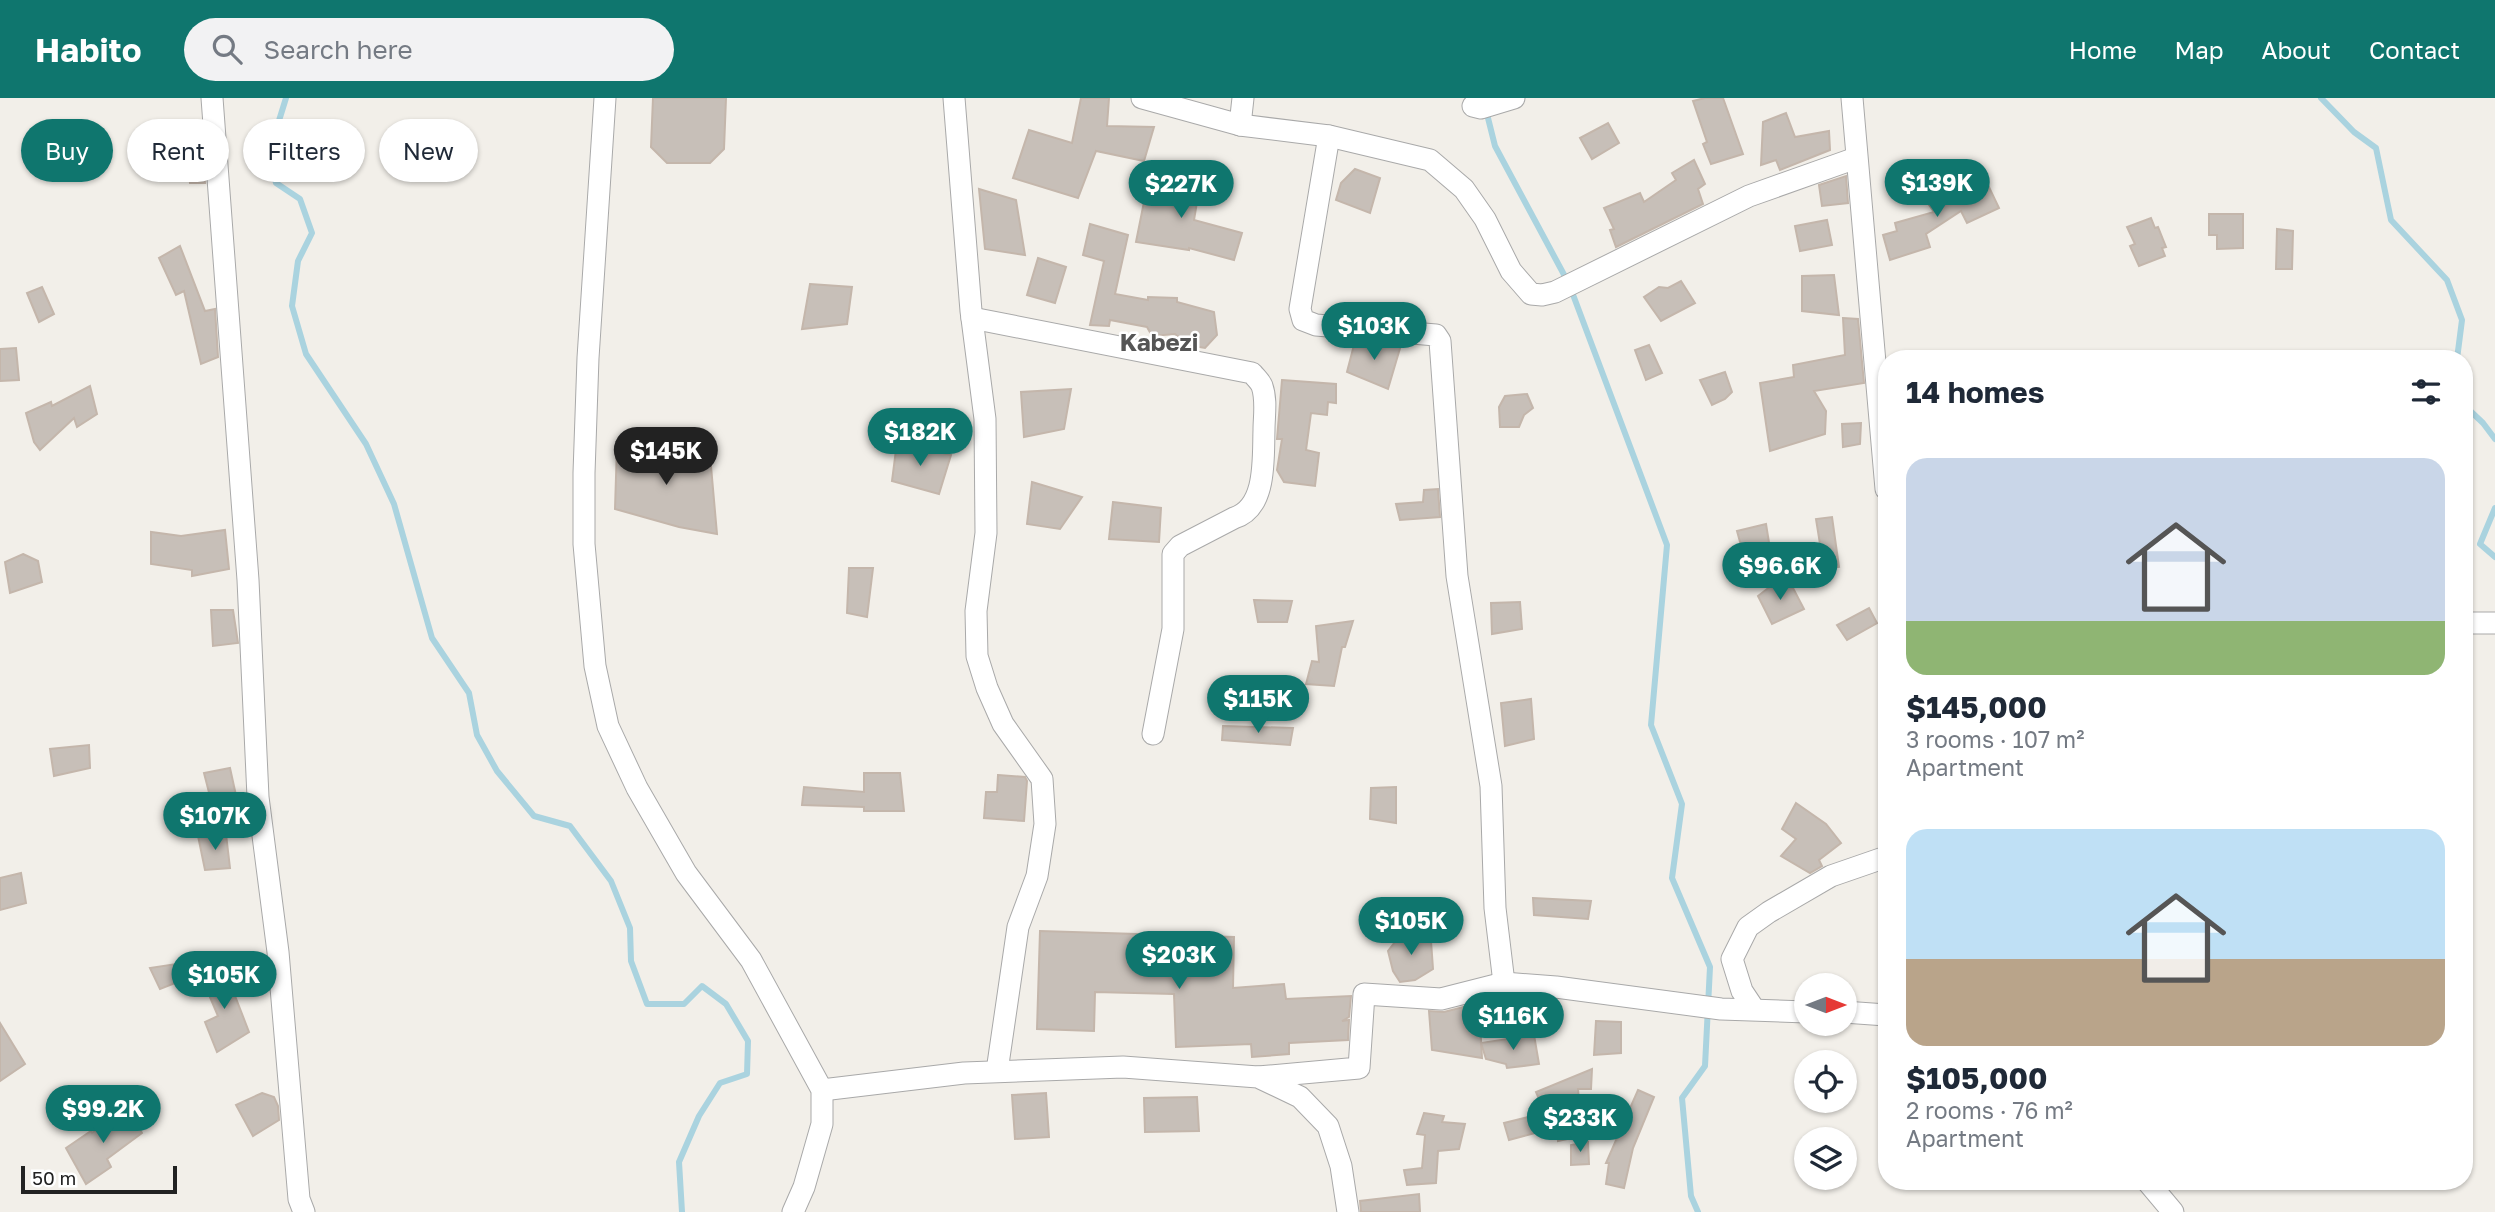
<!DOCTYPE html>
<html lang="en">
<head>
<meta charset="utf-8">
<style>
  body { margin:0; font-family:"Golos Text",sans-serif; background:#f2f2f3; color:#1f2937; height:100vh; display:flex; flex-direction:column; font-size:26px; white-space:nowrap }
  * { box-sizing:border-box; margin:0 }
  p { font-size:23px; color:#747a83 }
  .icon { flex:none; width:38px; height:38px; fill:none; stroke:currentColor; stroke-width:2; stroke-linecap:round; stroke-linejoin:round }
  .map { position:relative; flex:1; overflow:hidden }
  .details { position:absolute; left:1878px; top:252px; width:595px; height:840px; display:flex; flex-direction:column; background:#fff; border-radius:28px; box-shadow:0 2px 5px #0004 }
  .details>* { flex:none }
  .guide { position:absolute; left:21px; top:21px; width:665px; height:63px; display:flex; gap:14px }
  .needle { width:46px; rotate:90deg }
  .buttons { position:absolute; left:1794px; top:875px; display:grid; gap:14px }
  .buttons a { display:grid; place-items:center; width:63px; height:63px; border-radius:50%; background:#fff; box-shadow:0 2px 5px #0004; font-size:35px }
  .scale { position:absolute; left:21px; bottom:18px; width:156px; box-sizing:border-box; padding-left:7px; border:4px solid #222; border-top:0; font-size:19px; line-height:24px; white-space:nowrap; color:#222; -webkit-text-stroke:5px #fff; paint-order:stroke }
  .price { position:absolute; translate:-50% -60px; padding:0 16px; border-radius:24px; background:#0f766e; color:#fff; font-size:23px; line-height:46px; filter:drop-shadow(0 2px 4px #0008) }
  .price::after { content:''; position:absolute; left:50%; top:42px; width:21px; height:16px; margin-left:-10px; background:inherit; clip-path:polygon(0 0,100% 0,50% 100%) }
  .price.active { background:#222; color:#fff }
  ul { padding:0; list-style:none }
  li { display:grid; align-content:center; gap:14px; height:371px; padding:0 28px }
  li span { display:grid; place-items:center; height:217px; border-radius:21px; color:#555 }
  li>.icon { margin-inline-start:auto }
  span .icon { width:126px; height:126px; fill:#fffc; stroke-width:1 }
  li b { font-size:30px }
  h2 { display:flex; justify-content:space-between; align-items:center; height:84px; padding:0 28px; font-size:30px }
  .tag { padding:0 24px; border-radius:32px; background:#fff; box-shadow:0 2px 5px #0004; font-size:24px; line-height:63px }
  .tag.active { background:#0f766e; color:#fff }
  header { display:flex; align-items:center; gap:42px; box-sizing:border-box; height:98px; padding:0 35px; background:#0f766e; color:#fff }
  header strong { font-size:33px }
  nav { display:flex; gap:38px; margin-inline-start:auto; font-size:24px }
  .search { width:490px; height:63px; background:#f2f2f3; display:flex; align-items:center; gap:18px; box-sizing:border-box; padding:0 24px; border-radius:38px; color:#747a83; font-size:26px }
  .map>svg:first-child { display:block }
</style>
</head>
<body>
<header>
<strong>Habito</strong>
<div class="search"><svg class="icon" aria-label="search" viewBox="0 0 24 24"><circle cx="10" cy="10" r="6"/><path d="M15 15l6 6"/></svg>Search here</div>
<nav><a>Home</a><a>Map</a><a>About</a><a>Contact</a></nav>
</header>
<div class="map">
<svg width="2495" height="1114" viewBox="0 0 2495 1114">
  <rect width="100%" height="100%" fill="#f2efe9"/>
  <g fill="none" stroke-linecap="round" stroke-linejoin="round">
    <g stroke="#aad3df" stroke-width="6">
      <path d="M286 0 268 58 276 85 300 101 312 135 298 163 292 208 306 256 366 346 394 406 432 540 469 595 477 637 497 673 534 718 570 728 611 783 630 830 631 863 647 906H684L702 888 726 906 748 943 747 976 720 985 699 1018 679 1064 682 1114"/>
      <path d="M2321 0 2354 34 2376 50 2391 122 2447 182 2462 222 2457 261"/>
      <path d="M1486 12 1495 48 1569 186 1667 447 1651 627 1682 706 1672 780 1710 869 1705 968 1682 1000 1691 1098 1698 1114"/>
      <path d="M2464 307 2483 325 2495 341"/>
      <path d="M2495 410 2480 446 2495 459"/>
    </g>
  </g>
  <g fill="#c7bfb8" stroke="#c4b6ab" stroke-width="2">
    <path d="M653 0H726L724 51 710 65H667L651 49Z"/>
    <path d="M1081 0H1109L1107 28 1154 29 1144 63 1096 53 1078 100 1013 80 1029 32 1072 45Z"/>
    <path d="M1705 0H1723L1743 56 1711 66 1703 46 1707 44 1693 3Z"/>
    <path d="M1786 15 1795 39 1829 33 1830 52 1780 72 1776 62 1761 67 1763 24Z"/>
    <path d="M1608 25 1619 45 1592 61 1580 40Z"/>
    <path d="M199 30 205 85H190L186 31Z"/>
    <path d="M1694 62 1705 86 1698 91 1703 106 1616 149 1610 132 1614 131 1604 110 1640 95 1644 104 1676 82 1672 75Z"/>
    <path d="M1355 71 1380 80 1370 115 1336 102 1341 85Z"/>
    <path d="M1150 74 1200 86 1194 122 1242 135 1234 162 1189 150V152L1136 144Z"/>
    <path d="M1846 78 1848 105 1822 108 1819 87Z"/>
    <path d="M1944 89 1951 100 1970 90 1974 96 1989 89 1999 110 1967 125 1961 113 1926 136 1930 149 1890 162 1883 137 1897 133 1895 125 1934 114 1925 101Z"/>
    <path d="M979 91 1016 102 1025 157 985 151Z"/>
    <path d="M2209 116H2243V150L2217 151V137H2209Z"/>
    <path d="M2151 120 2155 130 2158 129 2166 149 2162 150 2165 158 2139 168 2130 148 2135 146 2127 129Z"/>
    <path d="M1827 122 1832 147 1800 153 1795 128Z"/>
    <path d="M1090 126 1128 137 1115 196 1148 202V199L1177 200V204L1214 214 1217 237 1205 250 1188 247 1175 236 1152 238 1147 229 1110 222 1109 228 1090 227 1104 163 1083 157Z"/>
    <path d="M2277 131 2293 133 2292 171H2276Z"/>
    <path d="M180 148 205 213 215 211 218 259 201 266 184 193 176 197 159 160Z"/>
    <path d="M1038 160 1066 169 1055 205 1027 197Z"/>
    <path d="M1834 177 1839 217 1802 213V178Z"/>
    <path d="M1681 183 1695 205 1661 223 1644 199 1659 189 1668 190Z"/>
    <path d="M810 186 852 189 847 226 802 231Z"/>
    <path d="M42 189 54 216 39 224 27 195Z"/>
    <path d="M1843 220 1858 221 1864 285 1814 293 1826 313 1825 336 1770 353 1760 285 1794 279 1793 267 1845 257Z"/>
    <path d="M1355 243 1401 247 1388 291 1347 274Z"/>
    <path d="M1649 247 1662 275 1646 282 1635 252Z"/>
    <path d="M16 250 19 282 0 283V251Z"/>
    <path d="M1725 274 1732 294 1725 301 1712 307 1700 282Z"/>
    <path d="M1282 282 1336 286V305L1328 304 1327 317 1311 315 1306 352 1319 355 1315 388 1284 384 1277 372 1282 341H1277Z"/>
    <path d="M90 288 97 316 77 329 74 320 40 352 34 344 26 315 51 304 52 308Z"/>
    <path d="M1071 291 1064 331 1024 339 1021 294Z"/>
    <path d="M1527 296 1533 310 1524 317 1519 329H1500L1499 309 1505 298Z"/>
    <path d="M1861 325 1860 346 1843 349 1842 326Z"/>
    <path d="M897 344 951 357 939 396 892 383Z"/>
    <path d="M617 347 710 357 717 436 679 429 615 411Z"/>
    <path d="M1032 384 1082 399 1060 431 1027 426Z"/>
    <path d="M1438 391 1440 419 1400 422 1396 406 1423 404 1424 392Z"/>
    <path d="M1113 404 1161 410 1159 444 1109 441Z"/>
    <path d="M1832 419 1839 469 1824 471 1816 421Z"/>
    <path d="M1766 426 1772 463 1747 469 1737 433Z"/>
    <path d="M225 432 229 471 192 478V472L151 466V434L181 438Z"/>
    <path d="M23 456 38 463 42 484 10 495 5 464Z"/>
    <path d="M849 470H873L867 519 847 515Z"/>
    <path d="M1776 484 1793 490 1804 511 1772 526 1758 498Z"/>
    <path d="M1254 502 1292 503 1287 524H1258Z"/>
    <path d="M1520 504 1522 531 1492 536 1491 505Z"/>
    <path d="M1869 510 1877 525 1847 542 1837 527Z"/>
    <path d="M211 512H233L238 545 213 548Z"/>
    <path d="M1353 523 1345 549H1342L1334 588 1306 586 1312 563 1319 564 1316 528Z"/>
    <path d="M1531 601 1534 641 1505 648 1501 605Z"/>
    <path d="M1223 628 1293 630 1290 647 1222 642Z"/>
    <path d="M89 647 90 670 54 678 50 651Z"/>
    <path d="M230 670 237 702 212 706 204 675Z"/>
    <path d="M864 675H900L904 713H864V709L802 707 804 689 864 694Z"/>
    <path d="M998 677 1025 679 1027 683 1024 723 984 720 986 694H997Z"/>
    <path d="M1396 689V725L1370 721 1371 690Z"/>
    <path d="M1796 705 1826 726 1841 745 1819 762 1822 768 1810 775 1781 758 1796 741 1782 731Z"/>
    <path d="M226 736 230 770 205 772 198 738Z"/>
    <path d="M21 775 26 805 0 812V780Z"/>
    <path d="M1533 800 1591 803 1588 821 1534 817Z"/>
    <path d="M1040 833 1234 839 1233 890 1284 886 1286 901 1351 898 1349 919 1342 923 1349 922 1348 942 1289 945V956L1252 959 1251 946 1176 949 1174 896 1095 894 1094 933 1037 931Z"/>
    <path d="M1415 835 1431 843 1433 871 1415 882 1400 884 1393 873 1388 853 1399 839Z"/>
    <path d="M176 866 183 882 160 891 150 870Z"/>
    <path d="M225 872 249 934 217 954 205 924 218 918 201 878Z"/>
    <path d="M1479 905 1482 960 1432 952 1429 913 1444 914Z"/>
    <path d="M1596 923 1621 924V955L1594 957Z"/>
    <path d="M0 925 25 966 0 983Z"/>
    <path d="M1534 937 1539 966 1507 970 1506 966 1486 961 1481 945Z"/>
    <path d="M1592 971 1591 991H1578L1582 1038 1558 1043 1557 1029 1509 1042 1504 1025 1545 1015 1536 994Z"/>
    <path d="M1638 992 1654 999 1633 1050 1624 1090 1606 1086 1609 1065H1606Z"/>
    <path d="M262 995 274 999 278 1008 279 1022 253 1038 236 1007Z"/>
    <path d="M1046 995 1049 1039 1015 1041 1012 997Z"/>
    <path d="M1197 999 1199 1033 1145 1034 1144 1000Z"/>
    <path d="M126 1008 142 1035 107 1061 111 1069 86 1086 66 1050 91 1033 92 1035Z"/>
    <path d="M1424 1015 1444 1018 1442 1024 1465 1026 1459 1051 1438 1053 1436 1085 1407 1087 1404 1072 1422 1070 1425 1037 1417 1036Z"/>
    <path d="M1588 1044 1589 1066 1571 1067V1047Z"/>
    <path d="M1419 1096 1420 1114H1361L1360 1103Z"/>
  </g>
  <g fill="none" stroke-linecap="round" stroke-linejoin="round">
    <g stroke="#a9a9a9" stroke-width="23">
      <g id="minor">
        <path d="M212 0 248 482 258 699 278 854 299 1101 304 1114"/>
        <path d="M605 0 588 260 584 375V446L595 568 608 628 637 690 686 775 751 862 822 992V1026L804 1089 793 1114"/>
        <path d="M954 0 971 213 985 321 986 435 976 513 977 558 987 590 1003 626 1042 681 1045 726 1037 778 1018 829 997 973"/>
        <path d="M1142 0 1240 27 1329 38 1430 62 1464 91 1485 121 1511 173 1531 196 1542 197 1555 194 1749 98 1856 60"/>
        <path d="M1852 0 1886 391"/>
        <path d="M1473 8 1481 10 1514 0"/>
        <path d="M1240 27 1243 0"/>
        <path d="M1329 38 1300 211 1303 222 1316 227 1436 237 1440 243 1457 478 1491 688 1495 810 1504 885"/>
        <path d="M972 220 1252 275C1256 280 1260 283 1262 288 1267 302 1264 318 1264 332 1263 360 1267 410 1234 420L1180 448 1173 456V531L1153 636"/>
        <path d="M2464 525H2495"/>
        <path d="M1754 911 1742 893 1732 861 1748 829 1769 814 1831 778 1886 759"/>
        <path d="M1844 914 1886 917"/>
        <path d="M1258 979 1359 970 1364 896 1441 901 1504 885 1556 889 1721 911 1806 914"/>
        <path d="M822 992 964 975 1123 969 1258 979 1300 999 1328 1028 1341 1068 1348 1114"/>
        <path d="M2147 1083 2173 1114"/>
      </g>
    </g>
    <use href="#minor" stroke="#fff" stroke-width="21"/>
  </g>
  <g text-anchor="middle" stroke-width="5" stroke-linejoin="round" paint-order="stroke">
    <g font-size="24" font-weight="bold" fill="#555" stroke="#fff">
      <text x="1159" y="253">Kabezi</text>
    </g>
  </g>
</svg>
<div class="buttons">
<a><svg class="needle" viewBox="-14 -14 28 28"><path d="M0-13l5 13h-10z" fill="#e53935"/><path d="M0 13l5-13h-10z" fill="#747a83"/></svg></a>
<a><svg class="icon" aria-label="locate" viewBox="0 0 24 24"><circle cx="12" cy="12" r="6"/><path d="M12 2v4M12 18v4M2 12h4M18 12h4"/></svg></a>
<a><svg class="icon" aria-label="layers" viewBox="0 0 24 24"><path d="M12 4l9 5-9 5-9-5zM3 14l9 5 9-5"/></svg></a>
</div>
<div class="scale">50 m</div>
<b class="price" style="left:1937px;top:121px">$139K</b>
<b class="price" style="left:1181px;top:122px">$227K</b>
<b class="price" style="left:1374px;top:264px">$103K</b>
<b class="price" style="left:920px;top:370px">$182K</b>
<b class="price active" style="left:666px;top:389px">$145K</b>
<b class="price" style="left:1780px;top:504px">$96.6K</b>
<b class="price" style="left:1258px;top:637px">$115K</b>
<b class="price" style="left:215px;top:754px">$107K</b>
<b class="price" style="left:1411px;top:859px">$105K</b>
<b class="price" style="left:1179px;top:893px">$203K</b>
<b class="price" style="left:224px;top:913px">$105K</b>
<b class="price" style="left:1513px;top:954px">$116K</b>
<b class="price" style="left:103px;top:1047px">$99.2K</b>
<b class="price" style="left:1580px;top:1056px">$233K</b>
<div class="guide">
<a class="tag active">Buy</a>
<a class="tag">Rent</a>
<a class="tag">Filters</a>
<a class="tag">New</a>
</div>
<section class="details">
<h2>14 homes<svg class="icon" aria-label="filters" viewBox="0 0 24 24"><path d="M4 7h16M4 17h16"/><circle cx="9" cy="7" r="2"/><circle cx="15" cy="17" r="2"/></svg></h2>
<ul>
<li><span style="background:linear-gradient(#c9d6e8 75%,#8fb573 0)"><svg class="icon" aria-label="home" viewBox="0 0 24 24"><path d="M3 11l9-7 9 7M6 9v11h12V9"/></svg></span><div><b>$145,000</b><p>3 rooms · 107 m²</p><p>Apartment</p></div></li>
<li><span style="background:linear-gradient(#bfe0f5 60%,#b9a48a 0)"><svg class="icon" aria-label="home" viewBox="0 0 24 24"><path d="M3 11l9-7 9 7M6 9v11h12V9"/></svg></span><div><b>$105,000</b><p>2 rooms · 76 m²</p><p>Apartment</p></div></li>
</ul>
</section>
</div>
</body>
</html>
